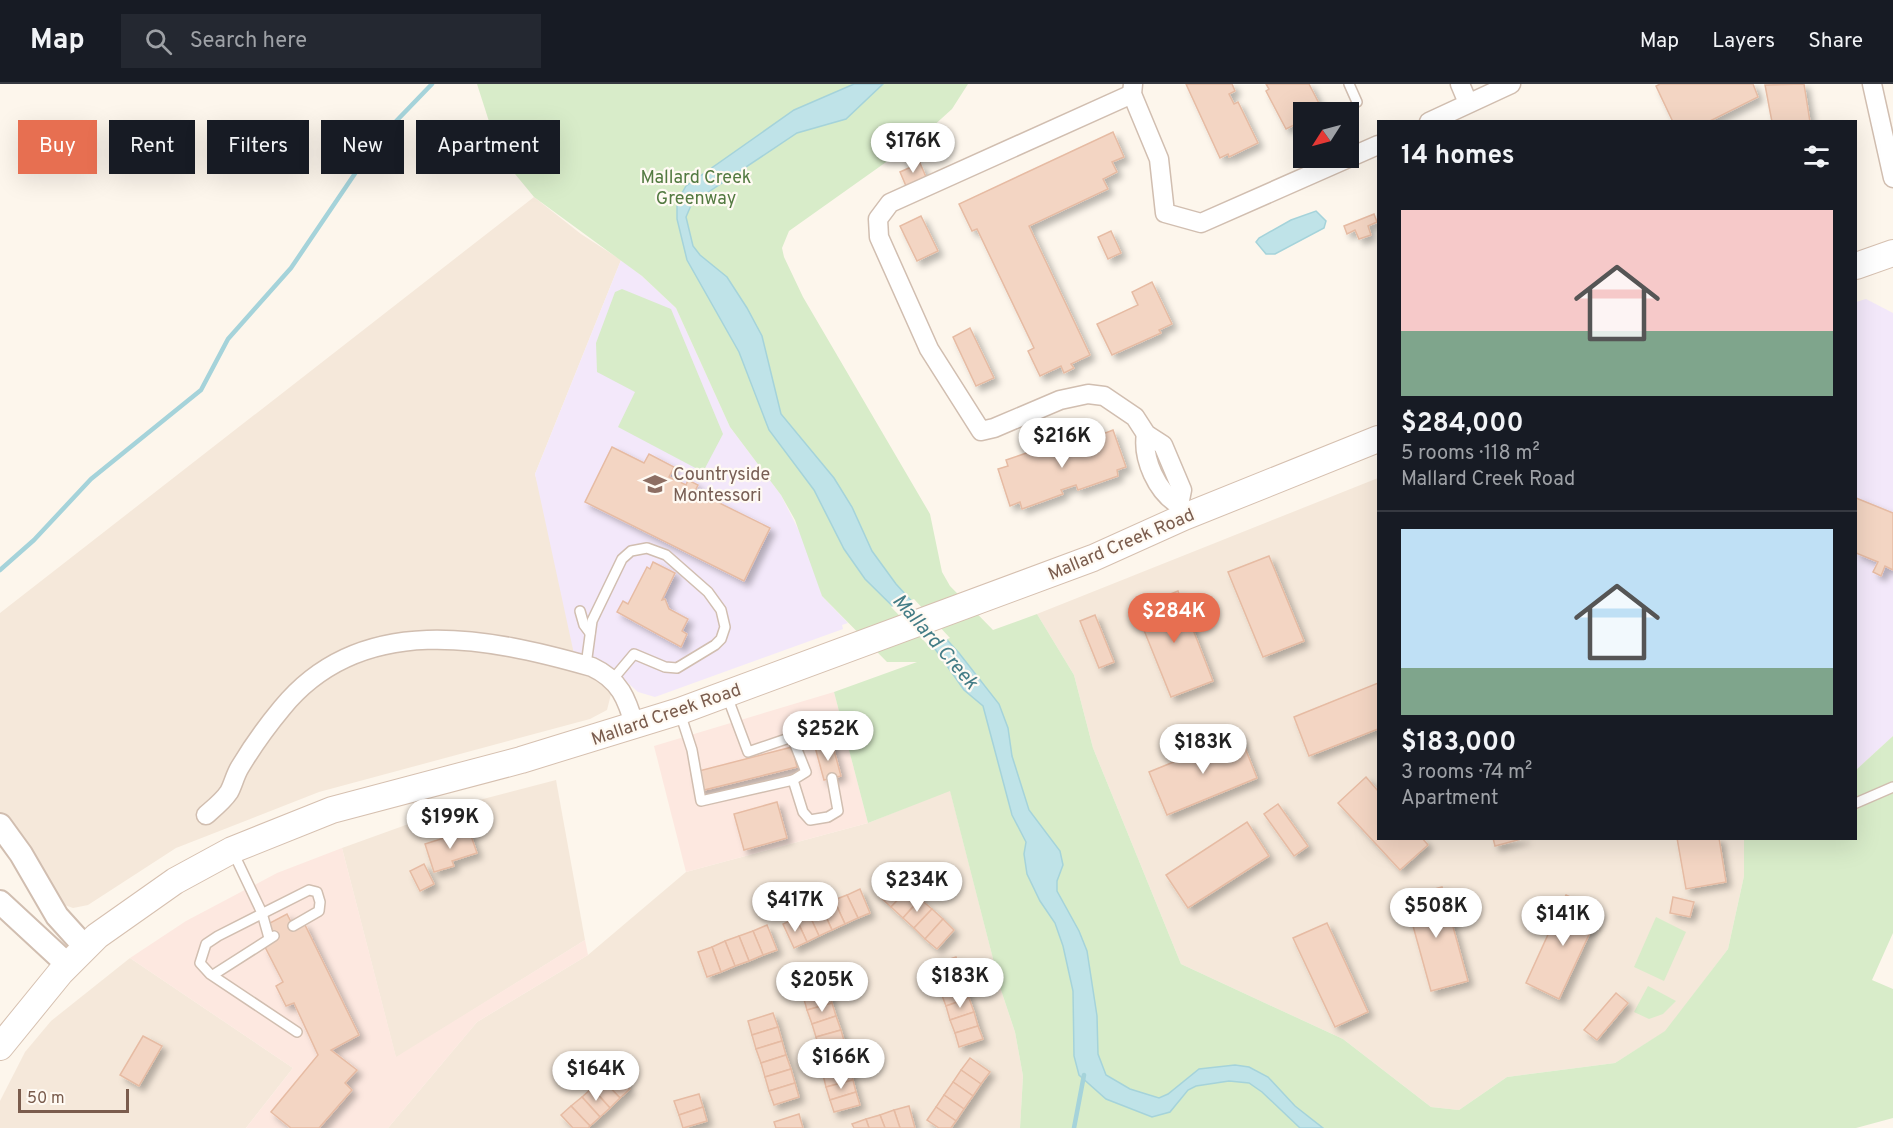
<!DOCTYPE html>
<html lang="en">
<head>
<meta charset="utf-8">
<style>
  body { margin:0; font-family:Overpass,sans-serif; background:#242831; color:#f1f3f6; height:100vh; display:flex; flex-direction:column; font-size:22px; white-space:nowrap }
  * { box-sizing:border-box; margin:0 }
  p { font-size:20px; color:#9ea1a6 }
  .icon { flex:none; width:33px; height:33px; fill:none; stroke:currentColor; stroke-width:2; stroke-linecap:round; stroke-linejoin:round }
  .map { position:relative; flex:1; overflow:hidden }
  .panel { position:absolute; left:1377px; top:36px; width:480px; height:720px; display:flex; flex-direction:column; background:#171b24; border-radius:0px; box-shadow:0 6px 24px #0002 }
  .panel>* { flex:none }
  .banner { position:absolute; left:18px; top:36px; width:570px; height:54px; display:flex; gap:12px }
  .needle { width:39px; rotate:234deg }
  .controls { position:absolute; left:1293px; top:18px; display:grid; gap:12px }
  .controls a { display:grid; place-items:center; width:66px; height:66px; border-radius:0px; background:#171b24; box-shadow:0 6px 24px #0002; font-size:30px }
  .scale { position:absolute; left:18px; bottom:15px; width:111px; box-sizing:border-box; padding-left:6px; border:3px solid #7a5c4d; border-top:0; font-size:16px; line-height:21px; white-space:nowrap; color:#7a5c4d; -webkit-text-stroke:4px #fffaf3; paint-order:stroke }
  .price { position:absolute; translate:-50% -51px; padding:0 14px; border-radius:21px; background:#fff; color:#222; font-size:20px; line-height:39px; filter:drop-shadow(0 2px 3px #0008) }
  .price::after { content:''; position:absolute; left:50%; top:36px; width:18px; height:14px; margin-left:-9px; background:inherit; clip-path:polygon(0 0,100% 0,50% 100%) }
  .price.current { background:#e76f51; color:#fff }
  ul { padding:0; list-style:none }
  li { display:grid; align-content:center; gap:12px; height:318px; padding:0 24px }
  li+li { border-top:2px solid #363941 }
  li span { display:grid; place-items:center; height:186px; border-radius:0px; color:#555 }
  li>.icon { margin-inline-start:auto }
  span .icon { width:108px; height:108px; fill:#fffc; stroke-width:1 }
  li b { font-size:26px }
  h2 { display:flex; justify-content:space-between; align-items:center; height:72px; padding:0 24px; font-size:26px }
  .tag { padding:0 21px; border-radius:0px; background:#171b24; box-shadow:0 6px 24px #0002; font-size:21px; line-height:54px }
  .tag.current { background:#e76f51; color:#fff }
  header { display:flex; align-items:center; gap:36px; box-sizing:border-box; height:84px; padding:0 30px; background:#171b24; border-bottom:2px solid #363941 }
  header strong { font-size:28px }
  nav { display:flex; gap:33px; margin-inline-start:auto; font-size:21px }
  .search { width:420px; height:54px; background:#242831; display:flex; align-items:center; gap:15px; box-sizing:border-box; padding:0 21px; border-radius:0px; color:#9ea1a6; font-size:22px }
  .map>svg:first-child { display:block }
</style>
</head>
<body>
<header>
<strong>Map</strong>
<div class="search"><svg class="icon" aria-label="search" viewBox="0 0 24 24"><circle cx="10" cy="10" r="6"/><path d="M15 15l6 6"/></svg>Search here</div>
<nav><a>Map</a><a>Layers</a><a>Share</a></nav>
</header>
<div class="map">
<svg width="1893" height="1044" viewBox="0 0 1893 1044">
  <defs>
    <filter id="shadow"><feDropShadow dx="5" dy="5" stdDeviation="3" flood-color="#0004"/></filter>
  </defs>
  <rect width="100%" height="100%" fill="#fdf6ec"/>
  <g fill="#f5e8da">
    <path d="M534 113 581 150 621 176 535 390 589 590 609 604 611 610 607 626 590 635 319 708 176 764 88 821 73 824 59 819 0 732V529Z"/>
    <path d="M1378 394V754L1744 755V792L1728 865 1666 947 1615 979 1507 993 1459 1026 1431 1023 1343 955 1181 880 1093 664 1074 591 1037 530Z"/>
    <path d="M556 696 585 856 396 974 342 764 464 720Z"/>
    <path d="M950 706 1001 906 1015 948 1023 992 1020 1044H388L477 938 588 871 686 788 868 739Z"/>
    <path d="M130 874 293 984 246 1044H0V1017L25 968 51 937Z"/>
  </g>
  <g fill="#fde8e0">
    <path d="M834 608 868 739 686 788 654 662Z"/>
    <path d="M342 764 396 973 585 856 588 871 477 938 388 1044H246L293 984 130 874 186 837 277 789Z"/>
  </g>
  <g fill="#f3e8fa">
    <path d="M621 176 642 192 676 224 730 343 781 411 806 461 822 512 848 539 842 541 843 545 655 613 638 608 610 583 574 570 535 390Z"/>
    <path d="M1866 215 1893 229V652L1856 686V218Z"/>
  </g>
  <g fill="#d8ecc9">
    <path d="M477 0H968L952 25 920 54 789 147 782 164 784 173 803 213 930 430 942 488 950 502 993 546 1037 530 1074 591 1093 664 1181 880 1343 955 1431 1023 1459 1026 1507 993 1615 979 1665 947 1728 865 1744 792V755L1856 754V686L1893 652V849L1872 896 1893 905V1034L1856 1044H1020L1023 992 1015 948 1001 906 950 707 868 739 834 608 917 578H887L822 512 795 436 781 411 730 343 676 224 642 192 534 113 506 79 494 53Z"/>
    <path d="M622 205 671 225 723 350 703 388 618 343 635 308 597 288 596 259 615 208Z"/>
    <path d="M1656 833 1686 848 1664 897 1634 883Z"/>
    <path d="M1648 902 1676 917 1663 930 1649 935 1634 928Z"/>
  </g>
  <g fill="#bfe3e8" stroke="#a5d3da" stroke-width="1.5">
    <path d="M854 0H883L846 35 797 49 692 119 686 133 693 162 700 171 727 193 747 224 762 252 781 330 834 394 852 423 872 467 896 500 959 569 999 620 1008 644 1012 672 1029 726 1060 767 1063 781 1057 797V807L1079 847 1087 867 1097 932 1098 970 1106 991 1130 1005 1159 1014 1168 1010 1199 985 1235 981 1249 983 1268 993 1295 1022 1323 1044H1300L1262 1008 1249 999 1229 997 1196 1002 1188 1006 1170 1028 1152 1033 1106 1015 1079 991 1074 972 1073 907 1063 862 1055 839 1040 817 1027 790 1024 770 1026 758 1012 731 983 622 964 606 933 562 865 495 844 465 814 406 769 346 739 268 687 176 677 135V118L686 102 794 26Z"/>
    <path d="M1316 127 1326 137 1324 144 1275 170H1266L1256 158 1259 154 1291 136Z"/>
  </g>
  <path fill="#fdf6ec" d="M914 515 950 554 929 562 891 523Z"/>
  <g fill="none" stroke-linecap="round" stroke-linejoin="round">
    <g stroke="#a5d3da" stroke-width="4.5">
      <path d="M0 486 34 456 91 395 201 306 228 255 291 184 377 57 432 0"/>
      <path d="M1074 1044 1084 991"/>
    </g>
  </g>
  <g fill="#f3d5c3" stroke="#e6bba3" stroke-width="1.5" filter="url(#shadow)">
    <path d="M1186 0H1232L1235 7 1229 10 1234 20 1238 18 1258 59 1229 73 1228 70 1220 74Z"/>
    <path d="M1266 0H1309L1323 27 1304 28V41L1296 45 1294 41 1286 45 1266 7 1269 5Z"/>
    <path d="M1660 0H1753L1758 13 1708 38H1673L1656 2Z"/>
    <path d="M1804 0 1810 38H1772L1765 1Z"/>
    <path d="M1113 48 1124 73 1112 78 1117 88 1103 95 1108 105 1029 142 1090 271 1071 280 1074 284 1064 289 1061 282 1040 292 1028 267 1034 264 977 145 972 147 959 120Z"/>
    <path d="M920 79 926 93 906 102 900 88Z"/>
    <path d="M1374 130 1377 138 1368 142 1371 151 1359 155 1355 146 1347 150 1344 142Z"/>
    <path d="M921 132 938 167 917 177 900 142Z"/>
    <path d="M1111 147 1121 169 1108 175 1098 153Z"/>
    <path d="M1152 198 1172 240 1159 246 1161 249 1112 271 1097 240 1138 221 1132 208Z"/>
    <path d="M970 244 994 294 976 302 953 253Z"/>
    <path d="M1102 345 1103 350 1113 346 1126 383 1117 386 1118 392 1078 406 1076 401 1061 406 1063 410 1022 425 1020 418 1010 422 998 385 1008 382 1006 376 1047 362 1049 368 1063 363 1062 359Z"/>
    <path d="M612 363 644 379 649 370 674 383 669 393 686 401 688 396 698 401 695 407 770 444 744 497 585 418Z"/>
    <path d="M1856 414 1893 429V486L1885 482 1881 492 1873 488 1878 478 1856 469Z"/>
    <path d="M1269 472 1304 557 1263 573 1228 488Z"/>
    <path d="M653 478 675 489 662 516 665 515 669 525 688 535 682 547 687 550 681 563 617 528 623 517 628 520 647 483 650 485Z"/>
    <path d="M1178 507 1213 597 1171 613 1135 524Z"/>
    <path d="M1095 531 1114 578 1099 584 1080 537Z"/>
    <path d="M1378 599V645L1309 672 1294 633Z"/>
    <path d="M1240 651 1257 694 1167 731 1149 688Z"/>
    <path d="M832 659 841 692 824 696 815 663Z"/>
    <path d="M792 663 797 683 696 708 691 689Z"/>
    <path d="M1366 693 1378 707V754H1422L1428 761 1400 786 1338 719Z"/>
    <path d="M777 718 787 754 744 766 734 730Z"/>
    <path d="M1278 720 1308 762 1294 772 1264 730Z"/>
    <path d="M1247 738 1269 772 1188 824 1166 791Z"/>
    <path d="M469 746 477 769 452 777 454 782 434 788 425 760Z"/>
    <path d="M1493 754H1525L1495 762Z"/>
    <path d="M1677 754H1719L1726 798 1686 805Z"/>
    <path d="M424 780 434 800 420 807 410 787Z"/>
    <path d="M897 794 909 804 891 823 880 813Z"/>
    <path d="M1442 803 1468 897 1431 907 1405 813Z"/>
    <path d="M909 804 920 815 903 834 891 823Z"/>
    <path d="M860 805 870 829 858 834 847 811Z"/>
    <path d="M847 811 858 834 845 840 834 816Z"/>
    <path d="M1566 811 1600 827 1559 915 1526 899Z"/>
    <path d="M1673 813 1694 818 1690 833 1670 829Z"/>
    <path d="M920 815 932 825 914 844 903 834Z"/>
    <path d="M834 816 845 840 832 846 821 822Z"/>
    <path d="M821 822 832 846 819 852 808 828Z"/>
    <path d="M932 825 943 835 925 855 914 844Z"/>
    <path d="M808 828 819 852 807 858 796 834Z"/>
    <path d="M287 830 294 844 304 839 359 951 331 966 357 986 345 999 352 1006 319 1044H291L271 1028 318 971 294 919 286 922 276 902 283 898 265 863 276 856 268 840Z"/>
    <path d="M796 834 807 858 794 864 783 840Z"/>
    <path d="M943 835 954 846 937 865 925 855Z"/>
    <path d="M1327 839 1368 928 1335 943 1293 854Z"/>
    <path d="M767 841 777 866 763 871 753 847Z"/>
    <path d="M753 847 763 871 749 877 739 852Z"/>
    <path d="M739 852 749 877 735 882 725 857Z"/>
    <path d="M725 857 735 882 721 888 712 863Z"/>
    <path d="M712 863 721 888 707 893 698 868Z"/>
    <path d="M956 873 960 887 936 895 932 881Z"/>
    <path d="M960 887 965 901 941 909 936 895Z"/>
    <path d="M965 901 969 914 946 922 941 909Z"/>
    <path d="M828 905 832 919 807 926 803 912Z"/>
    <path d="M1616 909 1628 919 1597 956 1584 946Z"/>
    <path d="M969 914 974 928 950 936 946 922Z"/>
    <path d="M832 919 836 932 812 940 807 926Z"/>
    <path d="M974 928 978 942 955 949 950 936Z"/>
    <path d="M773 929 778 943 752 951 748 937Z"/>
    <path d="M836 932 841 946 816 953 812 940Z"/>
    <path d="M978 942 983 955 959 963 955 949Z"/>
    <path d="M778 943 782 957 756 965 752 951Z"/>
    <path d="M841 946 845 960 820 967 816 953Z"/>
    <path d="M143 952 162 962 139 1002 120 991Z"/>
    <path d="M782 957 786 971 761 979 756 965Z"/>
    <path d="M845 970 849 983 823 991 819 978Z"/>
    <path d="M786 971 791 985 765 993 761 979Z"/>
    <path d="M970 974 990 988 981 1000 961 986Z"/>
    <path d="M849 983 853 996 826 1003 823 991Z"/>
    <path d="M612 985 630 1005 620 1014 602 995Z"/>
    <path d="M791 985 795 999 769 1007 765 993Z"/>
    <path d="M961 986 981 1000 973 1012 953 998Z"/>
    <path d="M602 995 620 1014 610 1024 592 1004Z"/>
    <path d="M853 996 856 1008 830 1016 826 1003Z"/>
    <path d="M953 998 973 1012 964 1025 944 1011Z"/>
    <path d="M795 999 799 1013 774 1021 769 1007Z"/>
    <path d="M592 1004 610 1024 600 1033 582 1013Z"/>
    <path d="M856 1008 860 1021 834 1028 830 1016Z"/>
    <path d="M699 1010 703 1023 679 1031 674 1017Z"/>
    <path d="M944 1011 964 1025 956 1037 936 1023Z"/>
    <path d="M582 1013 600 1033 590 1042 571 1022Z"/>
    <path d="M571 1022 590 1042 588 1044H573L561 1031Z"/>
    <path d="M909 1022 915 1044H900L894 1026Z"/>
    <path d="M703 1023 707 1037 683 1044 679 1031Z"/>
    <path d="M936 1023 956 1037 951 1044H939L927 1036Z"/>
    <path d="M894 1026 900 1044H885L880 1031Z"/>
    <path d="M799 1030 803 1044H776L774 1038Z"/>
    <path d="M880 1031 885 1044H869L866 1035Z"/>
    <path d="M866 1035 869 1044H854L852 1040Z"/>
  </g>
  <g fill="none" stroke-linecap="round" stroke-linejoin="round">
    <g stroke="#d1beb0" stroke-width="12">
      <g id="service">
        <path d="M1349 0 1357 18"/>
        <path d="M580 527 584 541 590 549"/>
        <path d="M586 581 592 537 622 475 631 467 647 464 666 471 708 508 721 526 725 543 721 555 715 561 677 584 665 583 634 570 613 595"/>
        <path d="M727 612 748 668 792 653 806 688 793 696"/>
        <path d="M680 629 692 666 701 717 793 696 803 728 810 736 828 733 838 727 832 694"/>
        <path d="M1856 719 1893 703"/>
        <path d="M233 768 262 829 269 854"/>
        <path d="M293 842 319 827 320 818 317 808 309 806 218 852 206 860 200 879 210 890 297 948"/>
        <path d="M213 891 274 852"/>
      </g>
    </g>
    <g stroke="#d1beb0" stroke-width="21">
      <g id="minor">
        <path d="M1133 0 1132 10 1159 75 1165 129 1201 139 1378 61"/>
        <path d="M1460 0 1468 19"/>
        <path d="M1872 0 1893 94"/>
        <path d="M1132 10 890 119 878 135 879 153 929 265 981 347 994 344 1060 316 1088 310 1104 312 1135 333 1146 350 1163 361 1182 406 1179 421 1184 433"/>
        <path d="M1429 38 1511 0"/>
        <path d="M1146 350C1142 375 1157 408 1179 421"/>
        <path d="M206 731C214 724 223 717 229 708 233 701 235 691 240 683 252 663 267 642 282 624 361 527 487 553 592 583 620 596 627 615 635 643"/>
      </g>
    </g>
    <g stroke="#d1beb0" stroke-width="26">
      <g id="tertiary">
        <path d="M0 741 21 770 57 832 85 863"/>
        <path d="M0 818 68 881"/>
      </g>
    </g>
    <g stroke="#d6c0b0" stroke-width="28">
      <g id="secondary">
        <path d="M1856 182 1893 169"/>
        <path d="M0 963 61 888 97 852 175 797 232 766 332 726 521 676 680 627 1093 474 1184 433 1378 355"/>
      </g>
    </g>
    <use href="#service" stroke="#fff" stroke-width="9"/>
    <use href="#minor" stroke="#fff" stroke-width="18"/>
    <use href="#tertiary" stroke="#fff" stroke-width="22"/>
    <use href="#secondary" stroke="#fff" stroke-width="26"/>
  </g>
  <defs>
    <g id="school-bare" transform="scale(1.8)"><path d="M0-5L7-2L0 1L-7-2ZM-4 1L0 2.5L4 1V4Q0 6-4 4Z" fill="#8d6e63" stroke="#fffaf3" stroke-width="2.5" paint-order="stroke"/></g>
  </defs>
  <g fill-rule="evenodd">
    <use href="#school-bare" x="655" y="400"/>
  </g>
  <g text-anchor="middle" stroke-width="4.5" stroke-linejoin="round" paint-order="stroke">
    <g font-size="18" fill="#537a41" stroke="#fffaf3">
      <text x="696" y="99">Mallard Creek<tspan x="696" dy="21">Greenway</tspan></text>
    </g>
    <g font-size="18" fill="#785e54" stroke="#fffaf3" text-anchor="start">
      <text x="673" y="396">Countryside<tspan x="673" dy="21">Montessori</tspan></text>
    </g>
    <g font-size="18" fill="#7a5c4d" stroke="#fffaf3">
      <text transform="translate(1121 460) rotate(-23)" y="6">Mallard Creek Road</text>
      <text transform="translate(666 630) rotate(-19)" y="6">Mallard Creek Road</text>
    </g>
    <g font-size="20" font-style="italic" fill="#437c86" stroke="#fffaf3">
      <text transform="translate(936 557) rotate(49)" y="7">Mallard Creek</text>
    </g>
  </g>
</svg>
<div class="controls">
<a><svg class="needle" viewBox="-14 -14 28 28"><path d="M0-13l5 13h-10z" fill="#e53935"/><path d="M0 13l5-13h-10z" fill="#9ea1a6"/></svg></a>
</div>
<div class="scale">50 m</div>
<b class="price" style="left:913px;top:90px">$176K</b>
<b class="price" style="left:1062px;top:385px">$216K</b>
<b class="price current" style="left:1174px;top:560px">$284K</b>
<b class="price" style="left:828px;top:678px">$252K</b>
<b class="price" style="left:1203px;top:691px">$183K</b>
<b class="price" style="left:450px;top:766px">$199K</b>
<b class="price" style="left:917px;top:829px">$234K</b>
<b class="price" style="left:795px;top:849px">$417K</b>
<b class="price" style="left:1436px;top:855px">$508K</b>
<b class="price" style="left:1563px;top:863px">$141K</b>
<b class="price" style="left:960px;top:925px">$183K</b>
<b class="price" style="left:822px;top:929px">$205K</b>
<b class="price" style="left:841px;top:1006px">$166K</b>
<b class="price" style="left:596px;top:1018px">$164K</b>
<div class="banner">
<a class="tag current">Buy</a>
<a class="tag">Rent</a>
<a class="tag">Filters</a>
<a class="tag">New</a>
<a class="tag">Apartment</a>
</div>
<section class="panel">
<h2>14 homes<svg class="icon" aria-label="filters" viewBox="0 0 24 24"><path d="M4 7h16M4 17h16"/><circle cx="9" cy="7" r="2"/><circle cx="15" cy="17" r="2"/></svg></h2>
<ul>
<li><span style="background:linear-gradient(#f6c9c9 65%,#7fa58c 0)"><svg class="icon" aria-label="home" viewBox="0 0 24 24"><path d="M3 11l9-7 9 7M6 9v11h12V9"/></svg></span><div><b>$284,000</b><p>5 rooms · 118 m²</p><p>Mallard Creek Road</p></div></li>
<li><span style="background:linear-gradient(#bfe0f5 75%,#7fa58c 0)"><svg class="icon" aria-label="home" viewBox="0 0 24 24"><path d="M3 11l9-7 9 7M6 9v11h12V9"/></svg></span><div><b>$183,000</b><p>3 rooms · 74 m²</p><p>Apartment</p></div></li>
</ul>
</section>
</div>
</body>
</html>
